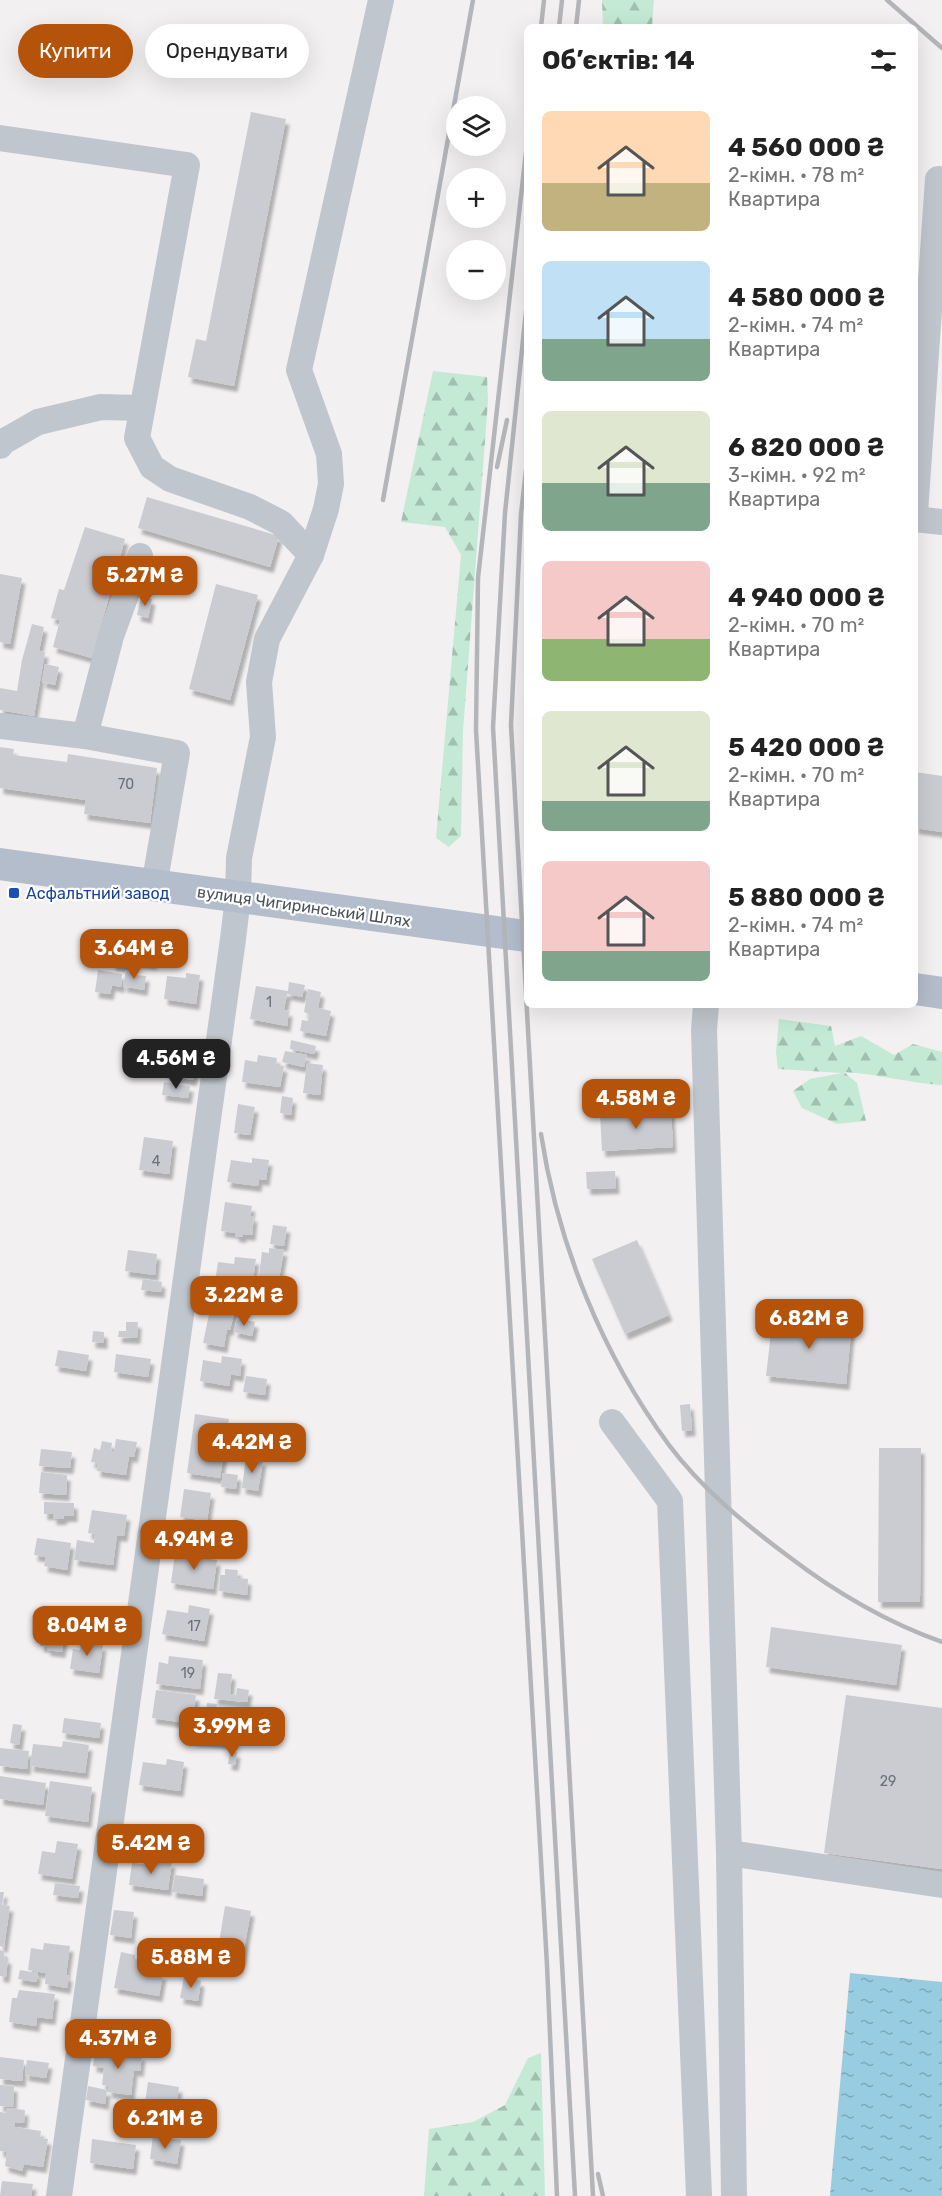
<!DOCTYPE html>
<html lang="uk">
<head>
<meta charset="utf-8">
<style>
  body { margin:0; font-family:Rubik,sans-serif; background:#f6f6f6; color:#222; height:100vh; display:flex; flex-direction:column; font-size:22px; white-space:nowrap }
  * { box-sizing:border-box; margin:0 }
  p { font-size:20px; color:#767676 }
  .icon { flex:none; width:33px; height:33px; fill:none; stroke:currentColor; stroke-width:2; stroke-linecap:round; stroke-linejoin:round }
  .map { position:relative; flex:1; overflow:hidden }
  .panel { position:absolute; left:524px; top:24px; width:394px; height:984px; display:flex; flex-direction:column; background:#fff; border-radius:9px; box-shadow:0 6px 24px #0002 }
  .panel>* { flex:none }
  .guide { position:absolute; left:18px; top:24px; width:416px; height:54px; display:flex; gap:12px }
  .fabs { position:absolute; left:446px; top:96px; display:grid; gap:12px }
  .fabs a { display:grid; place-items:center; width:60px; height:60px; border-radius:50%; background:#fff; box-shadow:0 6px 24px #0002; font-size:30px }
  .price { position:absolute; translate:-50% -51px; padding:0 14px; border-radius:12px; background:#b45309; color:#fff; font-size:20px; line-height:39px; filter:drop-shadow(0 2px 3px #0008) }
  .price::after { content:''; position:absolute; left:50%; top:36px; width:18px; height:14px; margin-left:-9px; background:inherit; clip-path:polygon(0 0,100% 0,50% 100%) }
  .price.current { background:#222; color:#fff }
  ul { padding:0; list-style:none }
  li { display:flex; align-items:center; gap:18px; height:150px; padding:0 18px }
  li span { display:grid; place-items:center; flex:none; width:168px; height:120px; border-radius:9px; color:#555 }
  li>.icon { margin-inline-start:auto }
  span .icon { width:72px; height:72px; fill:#fffc; stroke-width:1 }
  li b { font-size:26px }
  h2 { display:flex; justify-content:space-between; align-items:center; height:72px; padding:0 18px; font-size:26px }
  .pill { padding:0 21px; border-radius:27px; background:#fff; box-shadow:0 6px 24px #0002; font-size:21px; line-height:54px }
  .pill.current { background:#b45309; color:#fff }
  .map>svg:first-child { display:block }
</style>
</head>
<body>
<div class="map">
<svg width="942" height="2196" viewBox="0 0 942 2196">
  <defs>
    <pattern id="forest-firs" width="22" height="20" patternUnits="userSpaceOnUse" patternTransform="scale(1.5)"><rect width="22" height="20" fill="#c4ead5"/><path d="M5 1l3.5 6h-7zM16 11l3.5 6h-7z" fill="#a1c0b0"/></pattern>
    <pattern id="water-ripples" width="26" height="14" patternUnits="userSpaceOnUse" patternTransform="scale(1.5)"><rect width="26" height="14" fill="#97cce1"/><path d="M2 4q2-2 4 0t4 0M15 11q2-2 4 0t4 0" fill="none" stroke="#7da8b9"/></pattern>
    <filter id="shadow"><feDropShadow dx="3.5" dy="6" stdDeviation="1.5" flood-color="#0004"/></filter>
  </defs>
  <rect width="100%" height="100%" fill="#f2f0f0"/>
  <g fill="url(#forest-firs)">
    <path d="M602 0H654L652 27H603Z"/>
    <path d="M433 371 487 377 488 401 463 731 461 836 449 847 436 838 461 555 445 527 401 522Z"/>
    <path d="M779 1019 831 1026 835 1046 861 1036 894 1055 913 1044 942 1052V1085C909 1083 877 1074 844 1072L857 1083 866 1121 837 1124 802 1108 793 1091 810 1079 842 1073 778 1069 776 1052Z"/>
    <path d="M541 2053 545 2196H424L429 2129 473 2122 505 2105 528 2058Z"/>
  </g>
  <path fill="url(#water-ripples)" d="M850 1973 942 1982V2196H830Z"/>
  <g fill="#cbccd2" filter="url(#shadow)">
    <path d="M251 112 286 119 234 386 188 377 196 339 206 341Z"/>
    <path d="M147 497 279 536 270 567 138 528Z"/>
    <path d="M85 527 125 539 92 658 53 647 60 620 51 618 59 589 64 590Z"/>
    <path d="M0 574 22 578 10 644 0 642Z"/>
    <path d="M216 584 258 595 230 700 189 689Z"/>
    <path d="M141 597 152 599 148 618 137 615Z"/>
    <path d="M32 624 44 627 39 651 45 652 34 716 0 710V688L17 691 22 660Z"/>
    <path d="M45 664 59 667 55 685 42 682Z"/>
    <path d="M0 747 14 749 13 755 67 762 68 754 157 768 150 823 84 814 86 800 0 788Z"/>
    <path d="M915 772 942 776V832L915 828Z"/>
    <path d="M109 950 134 955 133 967 112 965 113 961 107 960Z"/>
    <path d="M138 952 154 955 153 964 137 961Z"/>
    <path d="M98 970 122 974 121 987 112 985 110 994 95 992Z"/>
    <path d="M126 970 135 971V975L146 976 144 990 123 986Z"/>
    <path d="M186 973 200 975 196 1004 164 999 167 976 186 978Z"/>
    <path d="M289 982 305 985 302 997 287 994 284 1010 289 1011 287 1026 250 1019 256 986 288 991Z"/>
    <path d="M308 989 321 992 318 1008 331 1011 326 1036 300 1031 302 1020 308 1021 309 1014 304 1012Z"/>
    <path d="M291 1040 316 1046 314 1054 290 1049Z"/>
    <path d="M285 1051 307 1055 304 1067 282 1062Z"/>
    <path d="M258 1055 277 1058 276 1065 284 1066 280 1087 242 1082 245 1060 257 1062Z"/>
    <path d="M168 1063 195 1067 193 1080 167 1076Z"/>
    <path d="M307 1063 323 1065 320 1095 303 1093Z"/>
    <path d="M164 1082 190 1086 188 1098 162 1095Z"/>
    <path d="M282 1096 293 1098 291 1115 280 1113Z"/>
    <path d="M238 1104 255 1107 250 1135 234 1133Z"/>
    <path d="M671 1110 673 1147 602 1151 600 1114Z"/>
    <path d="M144 1137 173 1141 169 1174 139 1170Z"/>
    <path d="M252 1158 269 1160 266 1180 259 1179 258 1186 227 1182 231 1160 252 1163Z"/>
    <path d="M615 1171 616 1188 587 1189 586 1172Z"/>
    <path d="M225 1202 252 1206 250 1216H254L252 1235 243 1234V1237L235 1236 236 1233 221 1231Z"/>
    <path d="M273 1225 287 1227 284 1246 270 1244Z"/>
    <path d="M637 1240 669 1315 625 1334 592 1259Z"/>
    <path d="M269 1248 284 1250 279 1279 259 1276 262 1252 269 1253Z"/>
    <path d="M128 1250 157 1254 155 1275 125 1271Z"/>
    <path d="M235 1257 256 1259 251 1293 240 1292 241 1286 215 1282 218 1262 234 1264Z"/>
    <path d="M143 1279 162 1282 161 1292 141 1290Z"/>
    <path d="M212 1300 236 1305 230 1330 227 1329 224 1347 203 1343Z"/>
    <path d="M773 1315 852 1323 846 1384 766 1376Z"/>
    <path d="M237 1318 255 1322 252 1336 234 1332Z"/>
    <path d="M126 1322H138L137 1338 118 1337 119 1331H126Z"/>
    <path d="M93 1331 104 1332V1343L92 1342Z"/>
    <path d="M58 1350 89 1355 86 1371 55 1366Z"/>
    <path d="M116 1354 151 1359 148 1377 114 1372Z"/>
    <path d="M222 1356 242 1359 240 1376 231 1374 229 1386 200 1381 203 1360 221 1363Z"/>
    <path d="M246 1376 267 1379 265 1395 243 1392Z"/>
    <path d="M690 1404 692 1430 682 1431 680 1405Z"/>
    <path d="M195 1414 229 1419 220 1478 187 1473Z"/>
    <path d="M116 1439 137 1442 134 1457 129 1456 126 1475 97 1471 98 1463 91 1462 94 1448 100 1450 102 1441 112 1443 111 1451H114Z"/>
    <path d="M879 1448H921L920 1602H878Z"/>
    <path d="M41 1449 72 1452 70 1468 39 1466Z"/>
    <path d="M246 1457 263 1460 258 1491 242 1488Z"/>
    <path d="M41 1472 67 1475 66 1495 39 1493Z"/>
    <path d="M223 1473 238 1475 236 1489 221 1487Z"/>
    <path d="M184 1489 211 1493 207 1521 180 1517Z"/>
    <path d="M44 1502 74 1503V1516H64L63 1519H53V1514H44Z"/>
    <path d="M92 1510 127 1515 124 1536 117 1535 113 1565 74 1560 77 1540 94 1543 95 1534 88 1533Z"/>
    <path d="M37 1538 71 1543 67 1570 44 1566 46 1557 34 1555Z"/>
    <path d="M175 1554 217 1560 213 1589 171 1583Z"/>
    <path d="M225 1569 238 1570 237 1578 248 1579 247 1595 219 1591 220 1575H225Z"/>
    <path d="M189 1605 210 1609 204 1641 162 1634 167 1610 188 1613Z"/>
    <path d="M44 1624 63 1627V1631H65L62 1652 47 1650V1647L40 1646Z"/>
    <path d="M771 1627 902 1645 896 1685 766 1667Z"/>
    <path d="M82 1638 95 1640 94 1644 103 1645 99 1673 70 1669 73 1649 80 1650Z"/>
    <path d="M169 1656 203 1660 200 1689 156 1684 159 1662 168 1664Z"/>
    <path d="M218 1673 232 1674 230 1694 236 1695 237 1688 249 1690 247 1702 214 1699Z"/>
    <path d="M156 1690 196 1695 192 1724 152 1718Z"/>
    <path d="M846 1695 942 1708V1869L824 1853Z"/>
    <path d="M207 1703 217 1704 215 1717 206 1716Z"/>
    <path d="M64 1718 101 1723 99 1738 62 1733Z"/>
    <path d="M195 1721 235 1725 233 1744 193 1740Z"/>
    <path d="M13 1724 22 1725 19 1745 10 1743Z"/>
    <path d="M63 1741 89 1745 85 1773 30 1766 33 1744 62 1747Z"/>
    <path d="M0 1748 29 1751 27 1769 0 1766Z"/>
    <path d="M230 1751 237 1752 235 1765 228 1764Z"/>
    <path d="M167 1759 184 1762 180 1791 139 1785 143 1762 166 1765Z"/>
    <path d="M0 1776 46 1783 43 1805 0 1799Z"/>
    <path d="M50 1781 92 1787 88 1822 45 1816Z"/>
    <path d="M57 1841 78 1844 72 1879 38 1874 42 1851 55 1853Z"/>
    <path d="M152 1859 172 1862 168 1890 129 1885 132 1863 150 1865Z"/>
    <path d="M175 1875 204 1879 202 1896 172 1892Z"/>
    <path d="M55 1883 80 1886 78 1898 53 1895Z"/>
    <path d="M0 1892H4L2 1905 10 1906 4 1947 0 1946Z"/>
    <path d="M225 1906 251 1911 242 1960 217 1955Z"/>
    <path d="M114 1910 134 1912 131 1938 110 1935Z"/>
    <path d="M44 1943 70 1946 66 1975 69 1976 67 1988 45 1984 46 1973 28 1970 31 1948 43 1950Z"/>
    <path d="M0 1950 4 1951V1958H8L6 1977 0 1976Z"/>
    <path d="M121 1952 135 1955V1959L143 1961 141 1971 163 1974 159 1996 114 1988Z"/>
    <path d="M20 1970 38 1973 36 1982 18 1979Z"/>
    <path d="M184 1977 201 1981 198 2001 180 1998Z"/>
    <path d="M19 1990 55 1994 52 2019 37 2017 36 2026 9 2022 12 1998H17Z"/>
    <path d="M95 2049 142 2055 140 2071 134 2070 131 2095 108 2092 109 2086 102 2085 104 2068 93 2066Z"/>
    <path d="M0 2057 24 2060 22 2081 0 2079Z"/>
    <path d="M27 2060 49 2063 46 2078 25 2075Z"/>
    <path d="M148 2082 179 2087 175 2113 144 2109Z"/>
    <path d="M0 2085 14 2086 13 2107 0 2106Z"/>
    <path d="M88 2086 107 2090 105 2104 86 2100Z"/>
    <path d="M6 2108 25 2110 24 2123 15 2122 14 2127 41 2131 40 2138 48 2139 43 2167 24 2164 22 2171 5 2166 7 2152 0 2151V2112L6 2113Z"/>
    <path d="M153 2136 181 2140 177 2164 150 2159Z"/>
    <path d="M92 2139 136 2145 133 2169 90 2163Z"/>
    <path d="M2 2181 33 2184 31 2196H0Z"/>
  </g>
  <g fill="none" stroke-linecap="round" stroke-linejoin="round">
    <g stroke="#c0c6cd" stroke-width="26">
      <path d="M0 138 187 165 137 438 152 467 170 479 250 507 281 523 311 555"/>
      <path d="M0 446 3 442 38 422 101 407 142 408"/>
      <path d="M915 513 938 179"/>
      <path d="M915 519 942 522"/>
      <path d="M140 556 111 636 85 736 177 753 154 886"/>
      <path d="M0 726 85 736"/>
      <path d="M706 1005 704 1030 729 1853 734 2196"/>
      <path d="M612 1422 670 1501 699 2196"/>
      <path d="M729 1853 942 1885"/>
      <path d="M59 2196 233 939 238 897 239 858 263 737 259 682 267 639 311 555 326 509 331 484 329 454 299 370 381 0"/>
    </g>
    <g stroke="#b3bdcb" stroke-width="32">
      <path d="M0 864 526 936"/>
      <path d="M915 989 942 993"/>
    </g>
    <g stroke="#b3b5b9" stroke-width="4.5">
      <path d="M887 0 942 48"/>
      <path d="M541 27 544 0"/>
      <path d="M559 27 562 0"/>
      <path d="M576 27 579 0"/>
      <path d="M526 152 478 578 476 730 547 1965 557 2196"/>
      <path d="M526 311 505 513 493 727 575 2196"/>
      <path d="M497 467 507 420"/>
      <path d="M526 470 521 514 511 725 593 2196"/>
      <path d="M383 500 473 0"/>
      <path d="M541 1134C558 1245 602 1354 669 1445 701 1488 745 1524 788 1556 835 1592 886 1622 942 1642"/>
      <path d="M598 2174 603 2196"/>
    </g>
  </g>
  <rect fill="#1a4fb4" stroke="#fff" stroke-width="2" x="8" y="887" width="12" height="12" rx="3"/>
  <g text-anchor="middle" stroke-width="4.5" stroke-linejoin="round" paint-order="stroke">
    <g font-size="14" fill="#6a7079">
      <text x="126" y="789">70</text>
      <text x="269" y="1007">1</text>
      <text x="156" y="1166">4</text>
      <text x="194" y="1631">17</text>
      <text x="188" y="1678">19</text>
      <text x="888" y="1786">29</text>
    </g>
    <g font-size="16" fill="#164399" stroke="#fff" text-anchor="start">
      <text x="26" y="899">Асфальтний завод</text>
    </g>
    <g font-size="16" fill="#4a525b" stroke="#fff">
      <text transform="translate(304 906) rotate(8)" y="6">вулиця Чигиринський Шлях</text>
    </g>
  </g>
</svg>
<div class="fabs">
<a><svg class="icon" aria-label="layers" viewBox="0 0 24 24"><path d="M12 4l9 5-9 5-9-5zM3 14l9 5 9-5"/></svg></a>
<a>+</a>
<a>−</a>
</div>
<b class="price" style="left:145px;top:607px">5.27M ₴</b>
<b class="price" style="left:134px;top:980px">3.64M ₴</b>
<b class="price current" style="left:176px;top:1090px">4.56M ₴</b>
<b class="price" style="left:636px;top:1130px">4.58M ₴</b>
<b class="price" style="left:244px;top:1327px">3.22M ₴</b>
<b class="price" style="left:809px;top:1350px">6.82M ₴</b>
<b class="price" style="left:252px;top:1474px">4.42M ₴</b>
<b class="price" style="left:194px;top:1571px">4.94M ₴</b>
<b class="price" style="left:87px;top:1657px">8.04M ₴</b>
<b class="price" style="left:232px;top:1758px">3.99M ₴</b>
<b class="price" style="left:151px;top:1875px">5.42M ₴</b>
<b class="price" style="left:191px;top:1989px">5.88M ₴</b>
<b class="price" style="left:118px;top:2070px">4.37M ₴</b>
<b class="price" style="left:165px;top:2150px">6.21M ₴</b>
<div class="guide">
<a class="pill current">Купити</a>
<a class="pill">Орендувати</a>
</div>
<section class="panel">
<h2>Об’єктів: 14<svg class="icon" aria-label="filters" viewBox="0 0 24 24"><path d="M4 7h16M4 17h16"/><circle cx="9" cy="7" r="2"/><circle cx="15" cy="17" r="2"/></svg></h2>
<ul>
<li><span style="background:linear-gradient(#ffd9b3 60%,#c2b280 0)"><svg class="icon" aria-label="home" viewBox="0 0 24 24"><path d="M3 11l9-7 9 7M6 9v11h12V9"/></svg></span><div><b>4 560 000 ₴</b><p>2-кімн. · 78 m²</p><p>Квартира</p></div></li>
<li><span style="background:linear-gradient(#bfe0f5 65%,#7fa58c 0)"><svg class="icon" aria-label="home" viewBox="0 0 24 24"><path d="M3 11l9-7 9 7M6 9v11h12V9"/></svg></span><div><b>4 580 000 ₴</b><p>2-кімн. · 74 m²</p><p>Квартира</p></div></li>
<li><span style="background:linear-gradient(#dfe7d0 60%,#7fa58c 0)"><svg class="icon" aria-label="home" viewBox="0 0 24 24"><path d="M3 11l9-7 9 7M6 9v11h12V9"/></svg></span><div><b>6 820 000 ₴</b><p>3-кімн. · 92 m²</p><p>Квартира</p></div></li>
<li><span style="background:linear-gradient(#f6c9c9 65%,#8fb573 0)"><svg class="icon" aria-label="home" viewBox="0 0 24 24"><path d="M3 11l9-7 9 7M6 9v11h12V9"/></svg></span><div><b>4 940 000 ₴</b><p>2-кімн. · 70 m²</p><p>Квартира</p></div></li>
<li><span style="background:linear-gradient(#dfe7d0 75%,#7fa58c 0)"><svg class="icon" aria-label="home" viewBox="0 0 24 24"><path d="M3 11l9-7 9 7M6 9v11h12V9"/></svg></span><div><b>5 420 000 ₴</b><p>2-кімн. · 70 m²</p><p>Квартира</p></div></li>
<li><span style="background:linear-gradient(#f6c9c9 75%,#7fa58c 0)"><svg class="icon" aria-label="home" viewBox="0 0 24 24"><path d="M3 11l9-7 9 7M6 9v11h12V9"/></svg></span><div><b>5 880 000 ₴</b><p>2-кімн. · 74 m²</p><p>Квартира</p></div></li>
</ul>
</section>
</div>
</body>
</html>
